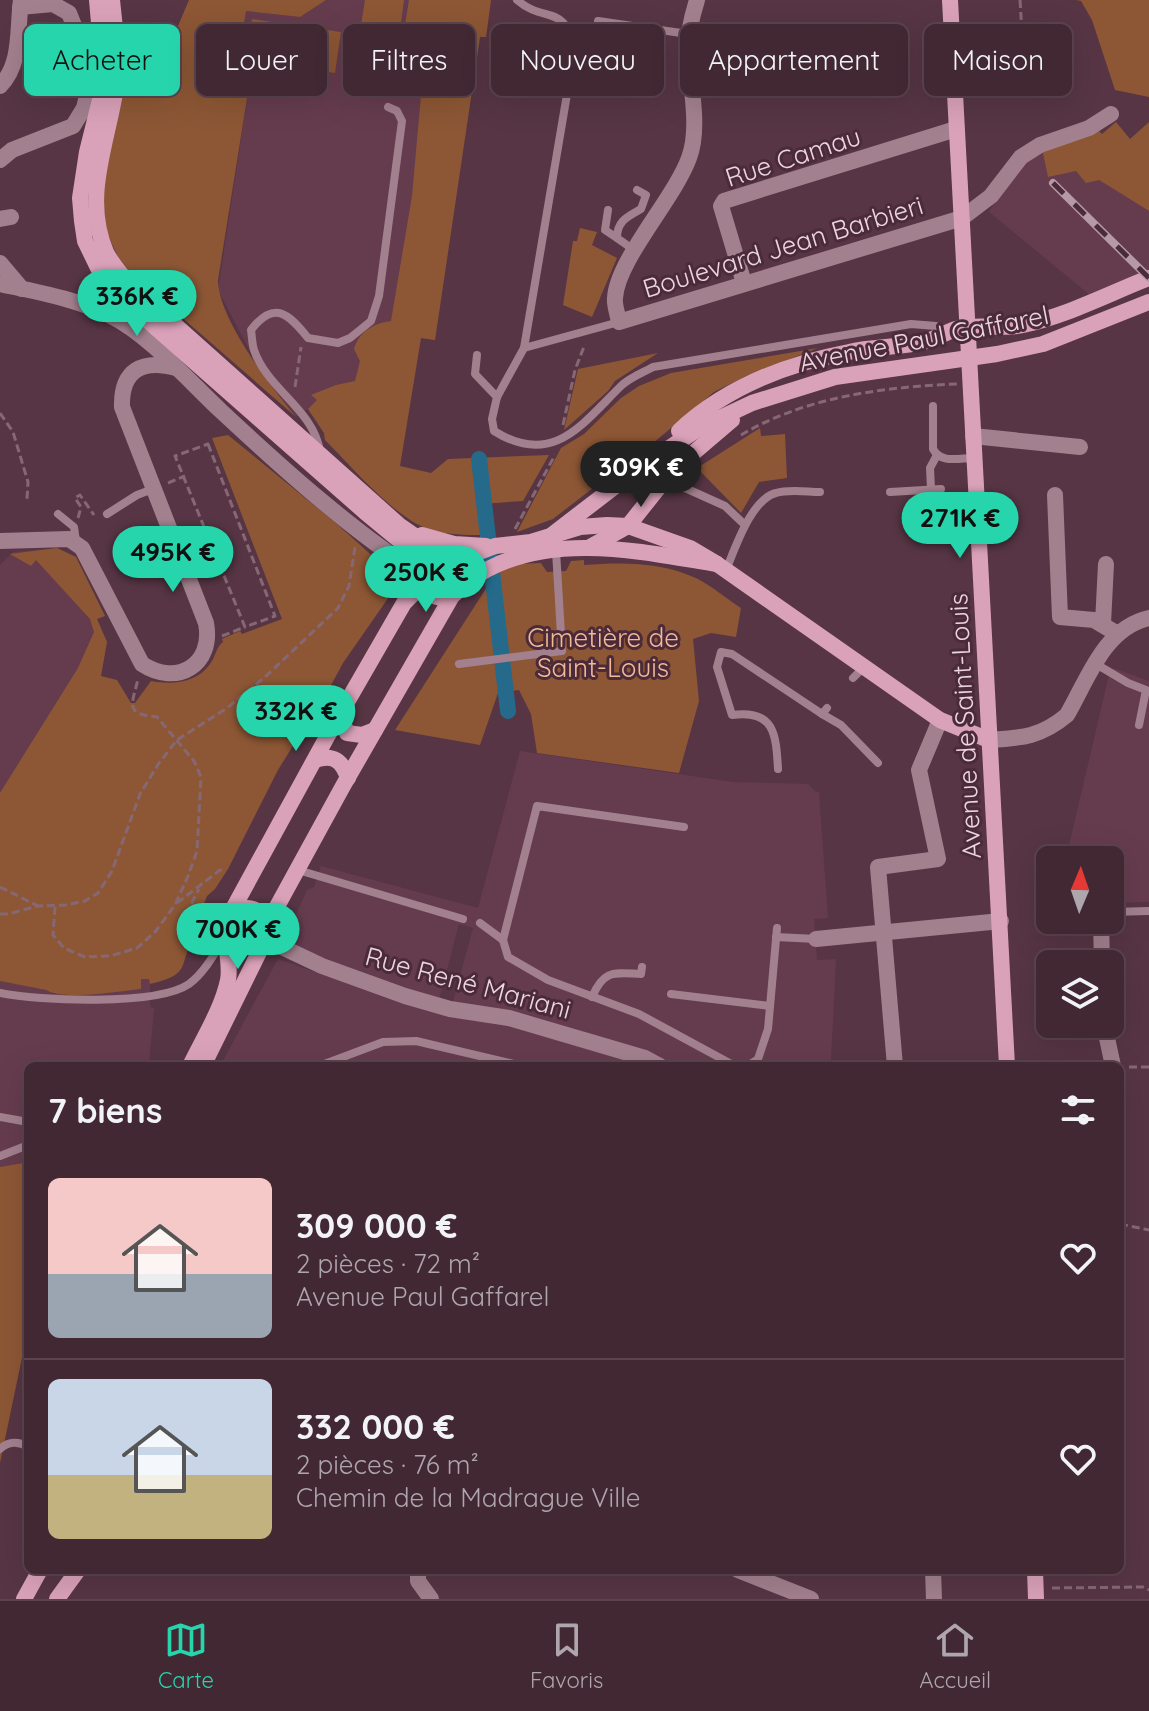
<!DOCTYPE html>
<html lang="fr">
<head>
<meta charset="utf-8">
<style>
  body { margin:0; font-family:Quicksand,sans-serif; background:#4c343f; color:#f1f3f6; height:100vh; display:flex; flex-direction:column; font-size:30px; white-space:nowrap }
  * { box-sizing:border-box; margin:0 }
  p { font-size:26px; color:#aea6ac }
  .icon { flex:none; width:44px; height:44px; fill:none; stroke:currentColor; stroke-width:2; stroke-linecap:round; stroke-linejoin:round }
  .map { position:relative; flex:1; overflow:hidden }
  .sheet { position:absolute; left:24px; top:1062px; width:1100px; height:512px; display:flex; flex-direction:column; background:#412833; border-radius:12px; box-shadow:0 8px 32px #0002,0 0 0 2px #5a444e }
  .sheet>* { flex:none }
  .guide { position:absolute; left:24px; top:24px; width:1102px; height:72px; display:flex; gap:16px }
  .needle { width:52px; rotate:2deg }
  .controls { position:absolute; left:1036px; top:846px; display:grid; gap:16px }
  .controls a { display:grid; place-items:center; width:88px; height:88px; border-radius:12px; background:#412833; box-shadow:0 8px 32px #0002,0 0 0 2px #5a444e; font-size:40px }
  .price { position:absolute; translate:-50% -68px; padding:0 18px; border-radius:28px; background:#27d5ad; color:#111; font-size:26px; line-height:52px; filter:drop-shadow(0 2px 4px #0008) }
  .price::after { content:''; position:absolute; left:50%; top:48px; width:24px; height:18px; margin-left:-12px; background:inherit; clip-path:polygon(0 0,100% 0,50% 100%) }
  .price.on { background:#222; color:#fff }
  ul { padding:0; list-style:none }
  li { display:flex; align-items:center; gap:24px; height:200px; padding:0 24px }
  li+li { border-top:2px solid #5a444e }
  li span { display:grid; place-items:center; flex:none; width:224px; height:160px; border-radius:12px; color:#555 }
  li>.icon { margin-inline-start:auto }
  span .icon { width:96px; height:96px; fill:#fffc; stroke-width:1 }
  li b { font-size:34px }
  h2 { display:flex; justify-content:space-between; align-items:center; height:96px; padding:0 24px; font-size:34px }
  .pill { padding:0 28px; border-radius:12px; background:#412833; box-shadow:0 8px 32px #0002,0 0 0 2px #5a444e; font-size:28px; line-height:72px }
  .pill.on { background:#27d5ad; color:#111 }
  .menu { display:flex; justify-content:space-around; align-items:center; height:112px; border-top:2px solid #5a444e; background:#412833; font-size:22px; color:#aea6ac }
  .menu a { display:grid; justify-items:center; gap:4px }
  .menu .on { color:#27d5ad }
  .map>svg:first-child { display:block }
</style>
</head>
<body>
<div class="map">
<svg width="1149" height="1599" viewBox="0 0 1149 1599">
  <rect width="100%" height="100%" fill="#573544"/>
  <g fill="#653c4e">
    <path d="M326 0H491L486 37H480L435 340 421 338 393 506 325 440 324 433 308 409 296 417 265 380 218 290 252 67 237 65 246 11 300 17Z"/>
    <path d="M1042 149 1048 176 1076 171 1099 180 1149 211V271L1090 295 989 212 1008 178Z"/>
    <path d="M57 548 76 557 105 616 97 619 107 642 0 849V565L13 552Z"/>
    <path d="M1113 668 1149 681V902L1110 903V860L1108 852 1067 854 1108 679Z"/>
    <path d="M520 751 733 782 808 784 816 792H819L828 918 814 919 817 960 836 959 831 1060H820L818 1066H667L452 1005 473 928 459 924 439 1000 316 957 288 944 286 937 307 890 314 887 321 866 478 908Z"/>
    <path d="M278 959 408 1005 497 1018 648 1066H220Z"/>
    <path d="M150 978V1007L154 1008 149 1066H28V1162L0 1167V981L46 990 52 994 70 995 141 989 140 979Z"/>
  </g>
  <g fill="#8d5735">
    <path d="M189 0H326L300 17 246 11 237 65 252 67 218 280C218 318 271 387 296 417L132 274 118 257 106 231 101 202 126 61 164 59Z"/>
    <path d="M365 0H404L400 30 361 25Z"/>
    <path d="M409 0H491L486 37H480L435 340 421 338 400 466 431 473 448 459 549 455 523 501 481 504 484 535C463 535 442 535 423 527 391 513 350 465 325 440L324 433 308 409 317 400 311 395 336 385 355 381 360 361 354 349C359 331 375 323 391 321L412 196 421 95 396 82Z"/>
    <path d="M1076 0H1149V97L1115 90 1092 20 1081 1Z"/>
    <path d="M252 19 341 32 335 73 245 59Z"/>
    <path d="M1116 122 1130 139 1149 122V211L1099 180 1086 183 1076 171 1048 177 1042 149 1098 130 1102 134Z"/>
    <path d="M580 228 597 232 592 245 617 258 592 317 563 305 573 241H577Z"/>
    <path d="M818 348 744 377 714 392 609 480 606 478 553 519 517 532 561 448 584 434 621 398 639 386 671 373Z"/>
    <path d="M658 353 615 381 608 391 564 430 578 369Z"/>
    <path d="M760 428 761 436 785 434 787 478 759 482 741 513 697 468Z"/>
    <path d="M228 435 337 524 389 571 392 579 391 594 343 663 309 726 299 736 278 770 228 869 215 889 207 896 199 917 201 919 195 932 197 933C175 965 196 973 150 984L149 979H141V989C120 991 63 1001 46 990L0 981V793L78 668 94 632 90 619 36 560 31 566 10 554 57 548 76 557 105 616 97 619 107 642 101 676 117 680 131 703H135L151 681C172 685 197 683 210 664 216 656 216 647 223 642L222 639 240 631 242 634 282 619 212 438Z"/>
    <path d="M584 560V565C624 562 662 562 698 579 713 587 727 599 741 608L736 637 711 633 693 639 699 701 679 773 537 753 531 714 519 690 498 693 480 745 395 730 496 573 514 564 541 563 547 572 566 571 571 561Z"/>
    <path d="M28 1162V1329L0 1463V1167Z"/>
  </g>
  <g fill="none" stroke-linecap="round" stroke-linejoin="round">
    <path stroke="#256a8a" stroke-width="16" d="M479 459 508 711"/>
    <g stroke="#866875" stroke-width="3" stroke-dasharray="8 4" stroke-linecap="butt">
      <path d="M1020 0 1023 49"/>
      <path d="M295 387 301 347"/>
      <path d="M0 413 13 432 28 482 27 499"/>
      <path d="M563 425 575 370 585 344"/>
      <path d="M741 435C805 397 883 387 957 384"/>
      <path d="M208 444 275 616 245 627 175 456Z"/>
      <path d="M168 483 185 476"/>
      <path d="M78 518 81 507 75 498 80 495 94 515"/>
      <path d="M515 529 555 455"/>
      <path d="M222 636 245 627"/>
      <path d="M0 887 38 906"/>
      <path d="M177 903 220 870 225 872"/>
      <path d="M55 907 53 935 64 948 85 957 110 956 137 948 155 932 175 905 188 876 197 851 201 777 194 761 157 717C124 714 132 705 138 679"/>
      <path d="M0 914H8L38 906 66 905 85 901 98 893 112 871 140 794 159 763 177 740 227 708 265 677 338 608 349 586 355 547"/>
      <path d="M193 938C182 924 190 904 199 889"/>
      <path d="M1129 1067H1149"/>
      <path d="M1120 1224 1149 1230"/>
      <path d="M1052 1588 1143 1587 1149 1590"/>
    </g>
    <g stroke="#a3808e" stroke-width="8">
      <path d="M517 0C546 25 566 1 574 53L524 348 497 397 492 419 494 431C553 468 582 424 621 386 629 378 642 373 653 367L911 324 936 326 945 332"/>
      <path d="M598 21 688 34"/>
      <path d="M608 210 605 230 617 238"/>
      <path d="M634 250 617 238C617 221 627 217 641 209L646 195 637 190"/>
      <path d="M524 348 619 322"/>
      <path d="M477 355 475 374 497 397"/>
      <path d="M933 406V449C941 464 959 458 974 458"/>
      <path d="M320 451C313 409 267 389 254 350 252 344 252 336 251 330 274 300 288 313 308 338L338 343 350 338 371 321 379 296 402 121 397 111 388 107"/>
      <path d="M685 488 725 506 745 525"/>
      <path d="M931 489 930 468 937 455"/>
      <path d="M890 492 941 489"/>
      <path d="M58 514 74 527 76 541"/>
      <path d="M107 514 137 495 153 489"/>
      <path d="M726 570C735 549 751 499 776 493 789 489 807 492 820 492"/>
      <path d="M459 664 562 651 556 551"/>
      <path d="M1096 664 1128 683 1146 690 1139 725"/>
      <path d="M853 678 864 667"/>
      <path d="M827 708 822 714 841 725 878 763"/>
      <path d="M778 769C776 735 775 709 732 715L717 667 721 652 732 654 822 714"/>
      <path d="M1112 855 1113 912"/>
      <path d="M298 870 463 919"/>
      <path d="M1111 912 1149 911"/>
      <path d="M480 923 503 940 508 957 548 980 639 1014 735 1066"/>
      <path d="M776 937 816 939"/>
      <path d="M503 940 537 806 684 827"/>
      <path d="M0 993C38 1001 157 1006 189 984 203 974 214 955 223 940"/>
      <path d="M671 994 770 1006"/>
      <path d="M592 997C604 969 614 973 641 974L642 967"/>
      <path d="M319 1066 383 1042 416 1041 522 1066"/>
      <path d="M747 1066 758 1059 768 1029 777 928"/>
      <path d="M0 1117 28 1122"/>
      <path d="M0 1156 28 1145"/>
      <path d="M0 1449C8 1441 19 1441 28 1447"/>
    </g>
    <g stroke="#a3808e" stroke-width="16">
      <path d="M697 0C692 16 688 31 688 48 689 81 701 126 689 158 674 199 617 260 615 298 614 305 618 315 619 322L962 218 991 196 1021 157 1040 145 1089 128 1111 114"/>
      <path d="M0 86C22 64 17 29 21 0"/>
      <path d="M0 160 12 150 73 126 84 108 89 88V63L69 13 53 4 20 7"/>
      <path d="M0 219 11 217"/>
      <path d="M0 263 22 289"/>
      <path d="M744 283 721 206 724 201 956 129"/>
      <path d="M0 284C37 292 77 299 111 316 148 334 190 382 221 411 281 467 354 533 423 576"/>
      <path d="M973 436 1080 447"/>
      <path d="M1055 495 1060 617 1094 620 1116 633"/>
      <path d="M0 541 69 539 82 548 142 664C177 687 214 665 206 623L122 407C121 370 142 359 176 368"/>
      <path d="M1103 623 1106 564"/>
      <path d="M989 740C1022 738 1041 737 1067 715 1088 679 1104 628 1149 618"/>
      <path d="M1099 859V860"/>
      <path d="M1101 920 1102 964"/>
      <path d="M816 939 1001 921"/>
      <path d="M267 940 322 966 405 996 450 1009 509 1018 645 1058 660 1066"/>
      <path d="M1104 1024 1113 1066"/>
      <path d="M895 1066 878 867 938 859 919 770 940 720"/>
      <path d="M418 1570V1581L431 1599"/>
      <path d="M738 1570 811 1599"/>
      <path d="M933 1570 934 1599"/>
    </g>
    <g stroke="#daa2b9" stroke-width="16">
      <path d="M97 0 102 57 101 96 87 152 80 198 82 221 85 241 100 272 130 305 365 512 405 545 424 572"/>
      <path d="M112 0C115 30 120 63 115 93 106 147 83 199 106 252 111 263 121 273 128 283L399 525 458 566 461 572 462 585"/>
      <path d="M950 0 1007 1066"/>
      <path d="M679 431C726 387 786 364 849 352 874 346 902 348 927 341 937 338 946 332 956 329 977 323 1001 330 1023 325 1066 316 1108 294 1149 278"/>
      <path d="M553 534 639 468 701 427 752 403 835 377 997 354 1043 344 1149 302"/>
      <path d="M422 535 454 544 486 546"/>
      <path d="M590 547 628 526 671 472 732 420"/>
      <path d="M453 562 495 546 531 542 580 527 607 525 628 526 690 548 717 564 940 720 989 740"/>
      <path d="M424 573C422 591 434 602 452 596"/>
      <path d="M340 714 347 733 362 735 375 730"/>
      <path d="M315 760C333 754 342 760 348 778"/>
      <path d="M268 923 343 786 452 596C463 587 472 577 486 570 557 532 642 552 717 564"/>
      <path d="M190 1066C203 1039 222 1009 228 980 232 959 220 937 228 918L328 735 404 603 424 583"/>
      <path d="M203 1066 269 932C267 911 250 902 232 913"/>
      <path d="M1035 1570 1036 1599"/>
      <path d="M24 1599 40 1570"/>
      <path d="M57 1599 78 1570"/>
    </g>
    <g stroke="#b59aa5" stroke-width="8">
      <path id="rail" d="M1053 183 1149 278"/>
    </g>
    <use href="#rail" stroke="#4b2b39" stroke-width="5" stroke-dasharray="15" stroke-linecap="butt"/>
  </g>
  <g text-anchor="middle" stroke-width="6" stroke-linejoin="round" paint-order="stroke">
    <g font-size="26" fill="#ecd6de" stroke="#4b2b39">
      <text transform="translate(793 157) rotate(-18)" y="9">Rue Camau</text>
      <text transform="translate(783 247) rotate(-17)" y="9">Boulevard Jean Barbieri</text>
      <text transform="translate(924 339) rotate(-11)" y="9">Avenue Paul Gaffarel</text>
      <text transform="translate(965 726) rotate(-93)" y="9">Avenue de Saint-Louis</text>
      <text transform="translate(468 983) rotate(15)" y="9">Rue René Mariani</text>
    </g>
    <g font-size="26" fill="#f3b997" stroke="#4b2b39">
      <text x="603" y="647">Cimetière de<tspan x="603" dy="30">Saint-Louis</tspan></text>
    </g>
  </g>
</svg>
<div class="controls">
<a><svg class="needle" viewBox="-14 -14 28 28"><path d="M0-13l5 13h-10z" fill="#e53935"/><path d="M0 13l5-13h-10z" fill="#aea6ac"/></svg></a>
<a><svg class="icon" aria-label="layers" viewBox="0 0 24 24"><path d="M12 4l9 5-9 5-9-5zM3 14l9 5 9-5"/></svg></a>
</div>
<b class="price" style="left:137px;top:338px">336K €</b>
<b class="price on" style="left:641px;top:509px">309K €</b>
<b class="price" style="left:960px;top:560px">271K €</b>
<b class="price" style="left:173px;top:594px">495K €</b>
<b class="price" style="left:426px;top:614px">250K €</b>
<b class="price" style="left:296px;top:753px">332K €</b>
<b class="price" style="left:238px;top:971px">700K €</b>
<div class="guide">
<a class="pill on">Acheter</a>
<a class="pill">Louer</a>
<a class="pill">Filtres</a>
<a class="pill">Nouveau</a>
<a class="pill">Appartement</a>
<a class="pill">Maison</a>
</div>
<section class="sheet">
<h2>7 biens<svg class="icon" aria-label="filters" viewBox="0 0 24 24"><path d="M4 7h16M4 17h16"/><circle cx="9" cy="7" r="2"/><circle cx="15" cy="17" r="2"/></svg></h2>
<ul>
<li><span style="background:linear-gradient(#f6c9c9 60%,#9aa5b1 0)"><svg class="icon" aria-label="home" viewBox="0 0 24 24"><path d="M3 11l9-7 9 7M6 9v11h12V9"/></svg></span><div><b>309 000 €</b><p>2 pièces · 72 m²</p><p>Avenue Paul Gaffarel</p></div><svg class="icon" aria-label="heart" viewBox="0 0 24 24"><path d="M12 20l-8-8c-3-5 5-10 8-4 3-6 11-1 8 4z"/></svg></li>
<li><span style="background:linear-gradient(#c9d6e8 60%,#c2b280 0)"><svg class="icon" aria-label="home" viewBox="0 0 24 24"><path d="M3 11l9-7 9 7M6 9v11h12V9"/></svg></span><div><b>332 000 €</b><p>2 pièces · 76 m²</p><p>Chemin de la Madrague Ville</p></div><svg class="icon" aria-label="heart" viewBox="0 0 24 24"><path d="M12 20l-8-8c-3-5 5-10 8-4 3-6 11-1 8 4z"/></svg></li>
</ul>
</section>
</div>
<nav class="menu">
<a class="on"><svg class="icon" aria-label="map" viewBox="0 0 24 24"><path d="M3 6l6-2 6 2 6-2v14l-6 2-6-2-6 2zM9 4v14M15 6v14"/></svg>Carte</a>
<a><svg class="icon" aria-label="saved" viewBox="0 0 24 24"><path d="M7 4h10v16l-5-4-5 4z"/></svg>Favoris</a>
<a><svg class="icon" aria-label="home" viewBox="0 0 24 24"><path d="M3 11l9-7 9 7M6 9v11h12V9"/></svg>Accueil</a>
</nav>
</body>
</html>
